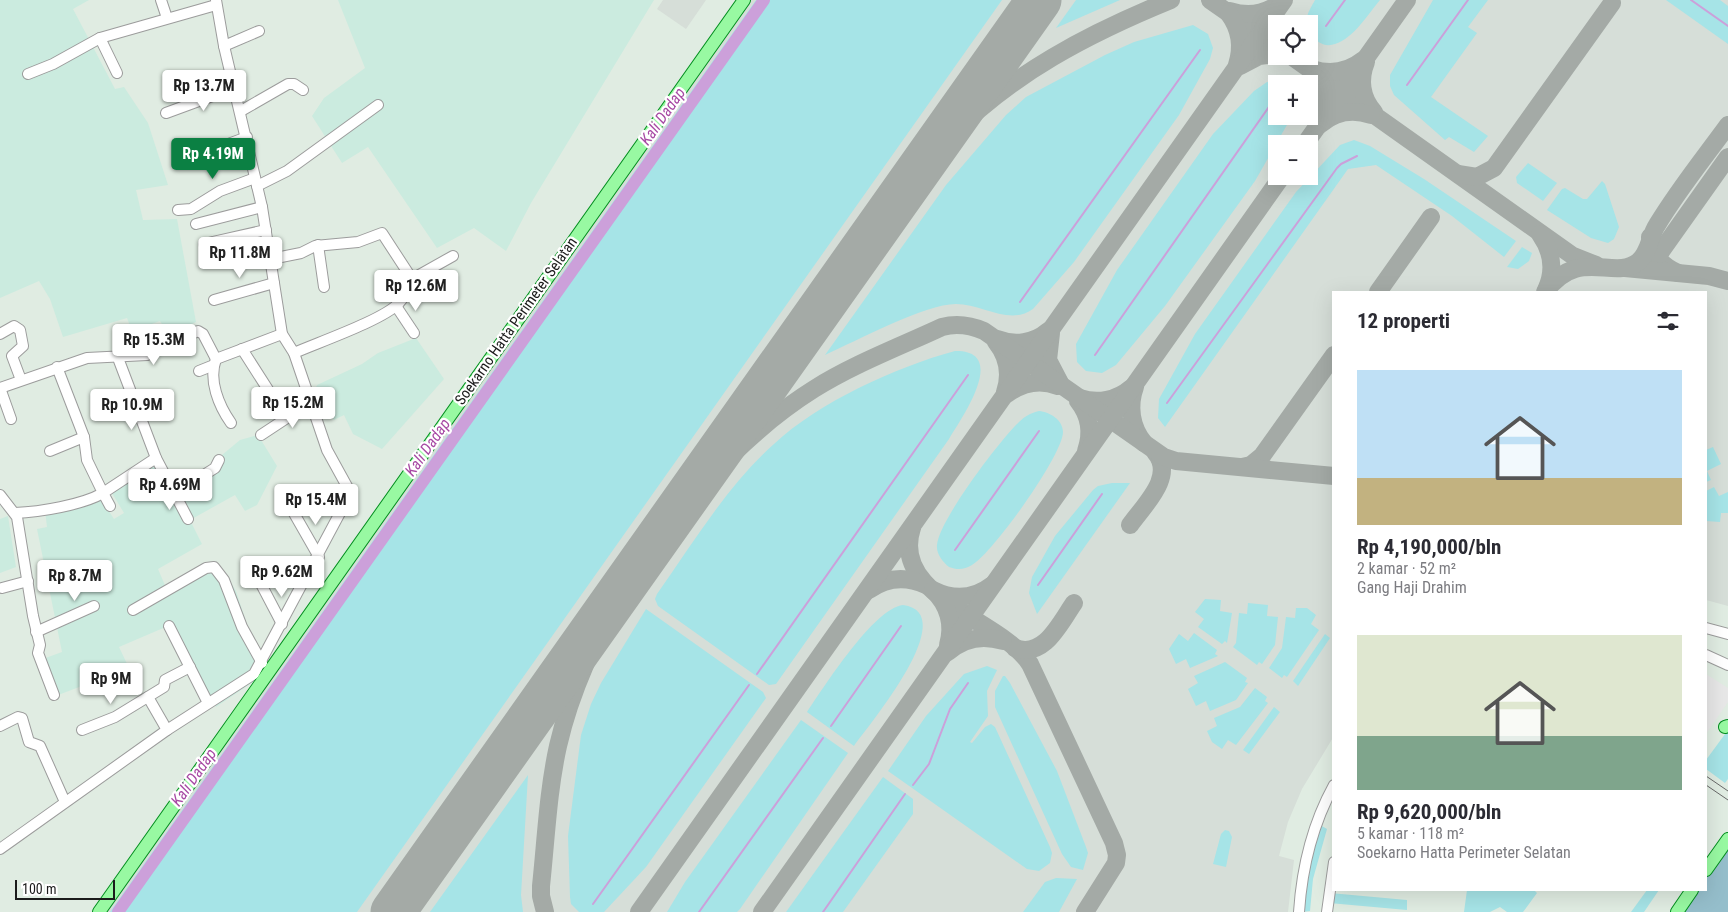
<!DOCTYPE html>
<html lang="id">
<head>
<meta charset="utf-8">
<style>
  body { margin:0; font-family:"Roboto Condensed",sans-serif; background:#f2f2f3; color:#2b2b33; height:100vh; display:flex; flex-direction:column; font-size:19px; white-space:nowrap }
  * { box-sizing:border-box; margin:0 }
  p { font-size:16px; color:#7c7c81 }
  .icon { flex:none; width:28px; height:28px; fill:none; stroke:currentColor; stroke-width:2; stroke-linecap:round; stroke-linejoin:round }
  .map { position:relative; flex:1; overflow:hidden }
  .drawer { position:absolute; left:1332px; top:291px; width:375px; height:600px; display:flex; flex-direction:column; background:#fff; border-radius:0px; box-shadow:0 5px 20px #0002 }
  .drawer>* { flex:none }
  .buttons { position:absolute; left:1268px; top:15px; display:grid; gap:10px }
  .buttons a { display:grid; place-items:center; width:50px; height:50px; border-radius:0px; background:#fff; box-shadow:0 5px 20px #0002; font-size:25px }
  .scale { position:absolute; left:15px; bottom:12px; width:100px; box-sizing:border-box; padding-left:5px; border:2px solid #1b1b1b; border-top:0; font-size:14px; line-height:18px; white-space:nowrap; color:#1b1b1b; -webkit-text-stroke:4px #fff; paint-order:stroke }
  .price { position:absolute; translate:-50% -42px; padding:0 11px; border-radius:5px; background:#fff; color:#222; font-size:16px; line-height:32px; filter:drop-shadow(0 1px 2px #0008) }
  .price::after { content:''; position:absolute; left:50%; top:30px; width:15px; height:11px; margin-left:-8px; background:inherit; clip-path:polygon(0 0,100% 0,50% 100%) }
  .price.on { background:#0b8043; color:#fff }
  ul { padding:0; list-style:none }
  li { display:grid; align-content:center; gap:10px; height:265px; padding:0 25px }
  li span { display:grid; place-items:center; height:155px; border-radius:0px; color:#555 }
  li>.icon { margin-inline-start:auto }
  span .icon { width:90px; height:90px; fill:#fffc; stroke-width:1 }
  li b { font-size:21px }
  h2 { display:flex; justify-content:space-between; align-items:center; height:60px; padding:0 25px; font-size:21px }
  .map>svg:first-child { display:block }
</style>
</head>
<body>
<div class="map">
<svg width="1728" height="912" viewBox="0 0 1728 912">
  <rect width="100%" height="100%" fill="#e0ece2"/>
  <g fill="#d6ded8" fill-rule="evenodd">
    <path d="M663 0H706L686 29 657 9Z"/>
    <path d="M748 0H1728V606L1706 600V292H1334V736L1302 789 1288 822 1279 856 1294 860 1288 912H103ZM1276 24H1309V56H1276ZM1276 84H1309V116H1276ZM1276 144H1309V176H1276Z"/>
  </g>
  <g fill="#cbebdf">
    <path d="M0 0H89L73 9 115 89 124 87 148 123 168 185 136 190 143 220 177 219 196 322 169 335 160 321 132 331 127 318 63 337 50 299 39 281 0 298Z"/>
    <path d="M338 0H654L531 203 506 251 474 228 437 248 368 147 342 163 312 116 324 98 365 68Z"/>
    <path d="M416 338 444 379 382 449 353 434 344 415 334 420 329 409 318 416 311 402 317 385 362 364 378 353Z"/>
    <path d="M258 435 277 466 257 505 245 511 235 495 190 520 202 544 158 569 167 590 211 567 225 573 236 591 251 637 270 664 262 676 216 707 196 668 168 626 119 647 129 668 53 697 40 660 62 652 37 529 47 527 45 510 98 494 114 519 124 513 109 488 151 461 180 490 240 440Z"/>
    <path d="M8 516 16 567 0 573V519Z"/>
  </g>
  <g fill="#a6e4e7">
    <path d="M756 0H1002L357 912H110Z"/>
    <path d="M1076 0H1120L1056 28Z"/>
    <path d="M1315 0H1380C1368 14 1354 38 1335 44 1318 50 1306 31 1307 18 1308 11 1312 6 1315 0Z"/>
    <path d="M1433 0H1488L1468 27 1477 33 1431 97 1488 136 1474 152 1449 137 1445 140 1394 95 1390 86V75Z"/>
    <path d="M1666 0H1720L1728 6V44Z"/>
    <path d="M1193 25 1208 34 1213 48 1210 59 1179 115 1074 262 1033 309C1010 326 982 304 956 304 925 304 856 341 825 355L946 185 1006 115 1026 97 1105 55 1134 42Z"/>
    <path d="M1267 82 1282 84H1276V116H1292L1255 181 1165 306 1116 365 1102 373 1086 371 1077 362 1076 344 1117 270 1213 134 1254 91Z"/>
    <path d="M1354 140 1370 146 1424 179 1516 241 1504 257 1452 216 1376 165 1348 169 1165 427 1158 418 1159 399 1195 334 1296 192 1340 145Z"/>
    <path d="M1528 163 1557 183 1543 201 1517 183 1516 177Z"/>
    <path d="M1602 181 1605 184 1619 227 1614 239 1608 243 1591 238 1547 210 1562 189 1565 188 1583 199H1587Z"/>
    <path d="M1522 247 1532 253 1529 261 1518 269 1507 267Z"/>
    <path d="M955 351C1010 350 961 419 949 439L776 684 769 685 658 606 655 599 657 594C693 543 727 486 774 444 819 402 896 367 955 351Z"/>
    <path d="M1039 411C1050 412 1063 420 1063 432 1063 455 992 554 972 565 964 570 957 570 949 567 943 562 936 554 937 545 939 520 1000 440 1019 422 1025 416 1031 413 1039 411Z"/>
    <path d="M1713 447 1721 464 1707 471 1711 480 1706 482V450Z"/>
    <path d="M1112 483H1130L1037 614 1029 593 1032 577 1055 536 1093 490 1098 486Z"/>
    <path d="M1714 487 1719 496 1728 492V513H1721L1720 522 1706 521V491Z"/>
    <path d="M1205 599 1221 600 1220 611 1232 613 1227 643 1225 641 1222 644 1198 627 1204 619 1195 612Z"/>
    <path d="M1248 603 1268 605 1267 616 1278 617 1275 645 1262 664 1259 662 1257 665 1233 647 1236 643 1239 613 1247 614Z"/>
    <path d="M903 605C963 613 869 725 854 746L807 712C824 687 874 608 903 605Z"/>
    <path d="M1296 608H1307L1316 615 1311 624 1319 630 1287 677 1284 675 1282 678 1269 668 1282 648 1286 617 1295 618Z"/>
    <path d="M646 609 763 692 766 698 646 867 604 912H579L571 904 570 897 568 836 581 735 591 704 601 683Z"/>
    <path d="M1194 633 1217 650 1215 654 1218 656 1190 668 1186 659 1176 664 1169 649 1179 634 1188 641Z"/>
    <path d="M1325 634 1330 638 1298 686 1293 681Z"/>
    <path d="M1225 662 1247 678 1245 682 1248 683 1236 700 1210 711 1206 701 1196 706 1188 689 1198 683 1194 676Z"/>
    <path d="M987 666 997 670 987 691 988 716 970 742 972 743 985 727 991 724 995 727 1050 847 1052 853 1050 863 1039 871 1027 869 888 771 926 716 964 674Z"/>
    <path d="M1003 676H1005L1010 683 1057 771 1086 847 1088 853 1083 870 1071 867 1062 854 995 707V691Z"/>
    <path d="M1255 688 1267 697 1265 701 1268 703 1236 745 1228 740 1222 749 1212 742 1207 731 1217 726 1214 718 1240 707Z"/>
    <path d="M1274 707 1280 712 1249 754 1243 750Z"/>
    <path d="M801 720 848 753 740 909 737 912H667L685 882Z"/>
    <path d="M1728 730V779L1725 783 1706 769V760Z"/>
    <path d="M528 775 521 895 523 912H430Z"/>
    <path d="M883 777 913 799V814L843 912H786Z"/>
    <path d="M1320 825 1327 829 1313 879 1310 911 1302 912 1303 893Z"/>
    <path d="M1225 830 1229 831 1232 837 1226 867 1213 864 1221 834Z"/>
    <path d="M1056 878 1077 879 1059 912H1023L1045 882Z"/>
    <path d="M1467 890H1534L1537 893 1523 912H1507L1500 907 1490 912H1464Z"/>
    <path d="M1647 890H1659L1644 912H1631Z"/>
    <path d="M1330 893 1407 900V910L1329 903Z"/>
  </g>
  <path fill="#95becb" d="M1728 847V912H1682L1697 890H1706V876Z"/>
  <path fill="#e7e7e7" d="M1706 674 1728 688V702L1706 734Z"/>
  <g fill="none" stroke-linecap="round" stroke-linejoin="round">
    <g stroke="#cca0da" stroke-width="2">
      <path d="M1691 0 1728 26"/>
      <path d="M1326 26 1345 0"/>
      <path d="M1407 85 1468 0"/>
      <path d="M1020 302 1200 50"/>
      <path d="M1095 355 1273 101"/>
      <path d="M1167 403 1337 168 1341 164 1357 156"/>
      <path d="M955 550 1039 431"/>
      <path d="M1038 585 1102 494"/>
      <path d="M757 674 968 375"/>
      <path d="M831 726 901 626"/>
      <path d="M913 785 929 764 950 709 968 683"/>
      <path d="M593 904 749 685"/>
      <path d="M699 912 823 738"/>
      <path d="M823 912 905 794"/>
    </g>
    <path stroke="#cca0da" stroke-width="12" d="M118 912 764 0"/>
    <g stroke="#a4aaa6" stroke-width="18">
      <path d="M1210 0 1276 46"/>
      <path d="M1230 11C1249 17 1266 14 1281 2"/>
      <path d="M1229 14C1240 29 1243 46 1237 65"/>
      <path d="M1291 56 1573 256 1596 265"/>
      <path d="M1366 62C1359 79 1361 98 1374 112"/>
      <path d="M1240 66 1259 56 1276 54"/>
      <path d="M1312 69C1331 75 1348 72 1363 60"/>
      <path d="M1311 71C1323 86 1325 105 1319 122"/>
      <path d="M1321 124C1335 112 1353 109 1371 115"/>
      <path d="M1305 144 1407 0"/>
      <path d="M1458 174 1477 177 1494 168 1612 3"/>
      <path d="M900 196C916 176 931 156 949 138 1010 74 1090 33 1171 0"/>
      <path d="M1540 234C1552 251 1555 271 1546 290"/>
      <path d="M1650 237C1651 255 1662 266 1678 273"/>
      <path d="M1657 257 1728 157"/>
      <path d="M1625 268 1709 276 1728 281"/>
      <path d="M1378 292 1431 217"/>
      <path d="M1545 292C1579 246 1613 281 1638 262 1650 252 1649 237 1657 225 1678 190 1704 158 1728 125"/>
      <path d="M1051 333 1048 360 1060 383"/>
      <path d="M997 339C1015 346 1034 343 1048 331"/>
      <path d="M996 342C1008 357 1011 374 1005 392"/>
      <path d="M1135 387C1128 406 1131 427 1144 443"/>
      <path d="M1007 394C1022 383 1040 379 1058 386"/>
      <path d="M1080 398C1098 404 1117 400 1131 388"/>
      <path d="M1078 401C1090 416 1092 434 1086 451"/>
      <path d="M1242 467 1251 465 1262 456 1334 355"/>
      <path d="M1130 525C1144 505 1176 476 1155 452"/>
      <path d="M912 528C889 597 1001 619 1030 664L1114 843 1117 855 1116 863 1085 912"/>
      <path d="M660 535C706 479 752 428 814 389 854 364 899 347 942 327 957 323 970 325 984 331L1164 457 1176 461 1334 476"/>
      <path d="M869 590C887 577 906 576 926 585"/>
      <path d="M948 645C954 624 949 606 933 590 953 600 974 599 992 585"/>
      <path d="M1015 648C1044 659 1060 623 1074 603"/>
      <path d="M948 652C964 638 984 635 1003 641"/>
      <path d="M545 912 541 896V886C546 839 548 791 558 746 571 689 596 638 624 587"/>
      <path d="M639 912 1284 0"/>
      <path d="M762 912 1282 176"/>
    </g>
    <path stroke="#a4aaa6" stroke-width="45" d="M393 912 1039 0"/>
    <g stroke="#9c9c9c" stroke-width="12">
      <g id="minor">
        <path d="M161 0 167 18"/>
        <path d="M100 38 117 73"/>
        <path d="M224 46 259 31"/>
        <path d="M28 74 53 64 100 38 216 5"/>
        <path d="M241 111 288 84H294L303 90"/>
        <path d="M166 113 234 88"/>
        <path d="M212 150 247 137"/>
        <path d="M257 186 287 171 378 105"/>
        <path d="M178 210 191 209 220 191 255 178"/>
        <path d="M196 224 262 207"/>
        <path d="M204 244 266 230"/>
        <path d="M318 245 324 287"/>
        <path d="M271 259 301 253 315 246 358 242 382 233 412 279"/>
        <path d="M227 262 270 253"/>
        <path d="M412 279 453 256"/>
        <path d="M214 300 274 283"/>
        <path d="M396 306 414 333"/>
        <path d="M0 334 14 326 20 330 23 346 12 356 21 380"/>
        <path d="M242 349 274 399"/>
        <path d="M294 353C319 342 383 320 399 303 405 297 409 287 412 279"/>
        <path d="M118 358 156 458 188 519"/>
        <path d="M216 359C208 380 219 406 231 423"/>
        <path d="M199 371 214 365"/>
        <path d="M0 388 87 358 147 355 198 331 203 334 216 359 282 334"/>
        <path d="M0 388 11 419"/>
        <path d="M261 435 311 402"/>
        <path d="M50 451 84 437"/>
        <path d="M174 491 177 492 215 468 219 460"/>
        <path d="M0 495 17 517 33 616 40 645 38 653 54 695"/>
        <path d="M110 506 103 493 156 458"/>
        <path d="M291 508 319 557"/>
        <path d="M15 513C40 512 82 505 103 493L87 460 84 437 57 367"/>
        <path d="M261 584 282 624"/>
        <path d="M2 588 28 581"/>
        <path d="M133 610 206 568 214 567 224 580 242 627 262 663"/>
        <path d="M169 626 208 703"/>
        <path d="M1706 628 1728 634"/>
        <path d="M36 632 94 606"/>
        <path d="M1706 655 1728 665"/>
        <path d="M148 697 167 730"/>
        <path d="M0 726 18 717 22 718 29 742 40 746 65 802"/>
        <path d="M82 730 115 717 164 687 165 680 190 667"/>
        <path d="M0 849 167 730 254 674 349 496V490L327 450 294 353 282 334 262 207 224 46 216 0"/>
        <path d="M1299 912C1302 867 1312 825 1334 785"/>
        <path d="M1327 912 1334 862"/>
      </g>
    </g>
    <g stroke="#038e1f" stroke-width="14">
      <g id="major">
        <path d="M1725 727 1728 726"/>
        <path d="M1706 870 1728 839"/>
        <path d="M99 912 744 0"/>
        <path d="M1677 912 1692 890"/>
      </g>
    </g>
    <use href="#minor" stroke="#fff" stroke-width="10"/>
    <use href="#major" stroke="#98f9a2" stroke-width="12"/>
    <g stroke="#696969" stroke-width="1">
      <path d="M1706 776 1728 791"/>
      <path d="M1706 785 1728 800"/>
    </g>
  </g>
  <g text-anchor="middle" stroke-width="4.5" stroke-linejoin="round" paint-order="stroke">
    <g font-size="15" fill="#1b1b1b" stroke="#fff">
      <text transform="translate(516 321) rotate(-55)" y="5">Soekarno Hatta Perimeter Selatan</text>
    </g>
    <g font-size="16" font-style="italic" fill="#a74aa4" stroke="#fff">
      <text transform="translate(662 116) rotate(-55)" y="6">Kali Dadap</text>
      <text transform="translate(427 447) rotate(-55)" y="6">Kali Dadap</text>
      <text transform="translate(193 777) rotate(-55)" y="6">Kali Dadap</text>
    </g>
  </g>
</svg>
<div class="buttons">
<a><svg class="icon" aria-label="locate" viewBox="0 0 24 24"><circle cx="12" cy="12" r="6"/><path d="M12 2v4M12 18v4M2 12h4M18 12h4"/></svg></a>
<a>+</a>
<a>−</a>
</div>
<div class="scale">100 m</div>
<b class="price" style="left:204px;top:112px">Rp 13.7M</b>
<b class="price on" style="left:213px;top:180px">Rp 4.19M</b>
<b class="price" style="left:240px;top:279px">Rp 11.8M</b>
<b class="price" style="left:416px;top:312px">Rp 12.6M</b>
<b class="price" style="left:154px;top:366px">Rp 15.3M</b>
<b class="price" style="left:293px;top:429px">Rp 15.2M</b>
<b class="price" style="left:132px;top:431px">Rp 10.9M</b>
<b class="price" style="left:170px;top:511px">Rp 4.69M</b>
<b class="price" style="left:316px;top:526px">Rp 15.4M</b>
<b class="price" style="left:282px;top:598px">Rp 9.62M</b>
<b class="price" style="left:75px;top:602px">Rp 8.7M</b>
<b class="price" style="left:111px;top:705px">Rp 9M</b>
<section class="drawer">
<h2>12 properti<svg class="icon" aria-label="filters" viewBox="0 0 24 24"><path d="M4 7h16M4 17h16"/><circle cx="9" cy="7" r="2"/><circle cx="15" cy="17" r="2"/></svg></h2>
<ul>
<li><span style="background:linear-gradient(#bfe0f5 70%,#c2b280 0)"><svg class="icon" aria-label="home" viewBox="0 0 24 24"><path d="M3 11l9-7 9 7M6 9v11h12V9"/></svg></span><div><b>Rp 4,190,000/bln</b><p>2 kamar · 52 m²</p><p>Gang Haji Drahim</p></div></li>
<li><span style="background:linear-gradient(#dfe7d0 65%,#7fa58c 0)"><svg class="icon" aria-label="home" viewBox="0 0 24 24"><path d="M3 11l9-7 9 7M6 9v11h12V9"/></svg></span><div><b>Rp 9,620,000/bln</b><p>5 kamar · 118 m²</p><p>Soekarno Hatta Perimeter Selatan</p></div></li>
</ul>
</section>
</div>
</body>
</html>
